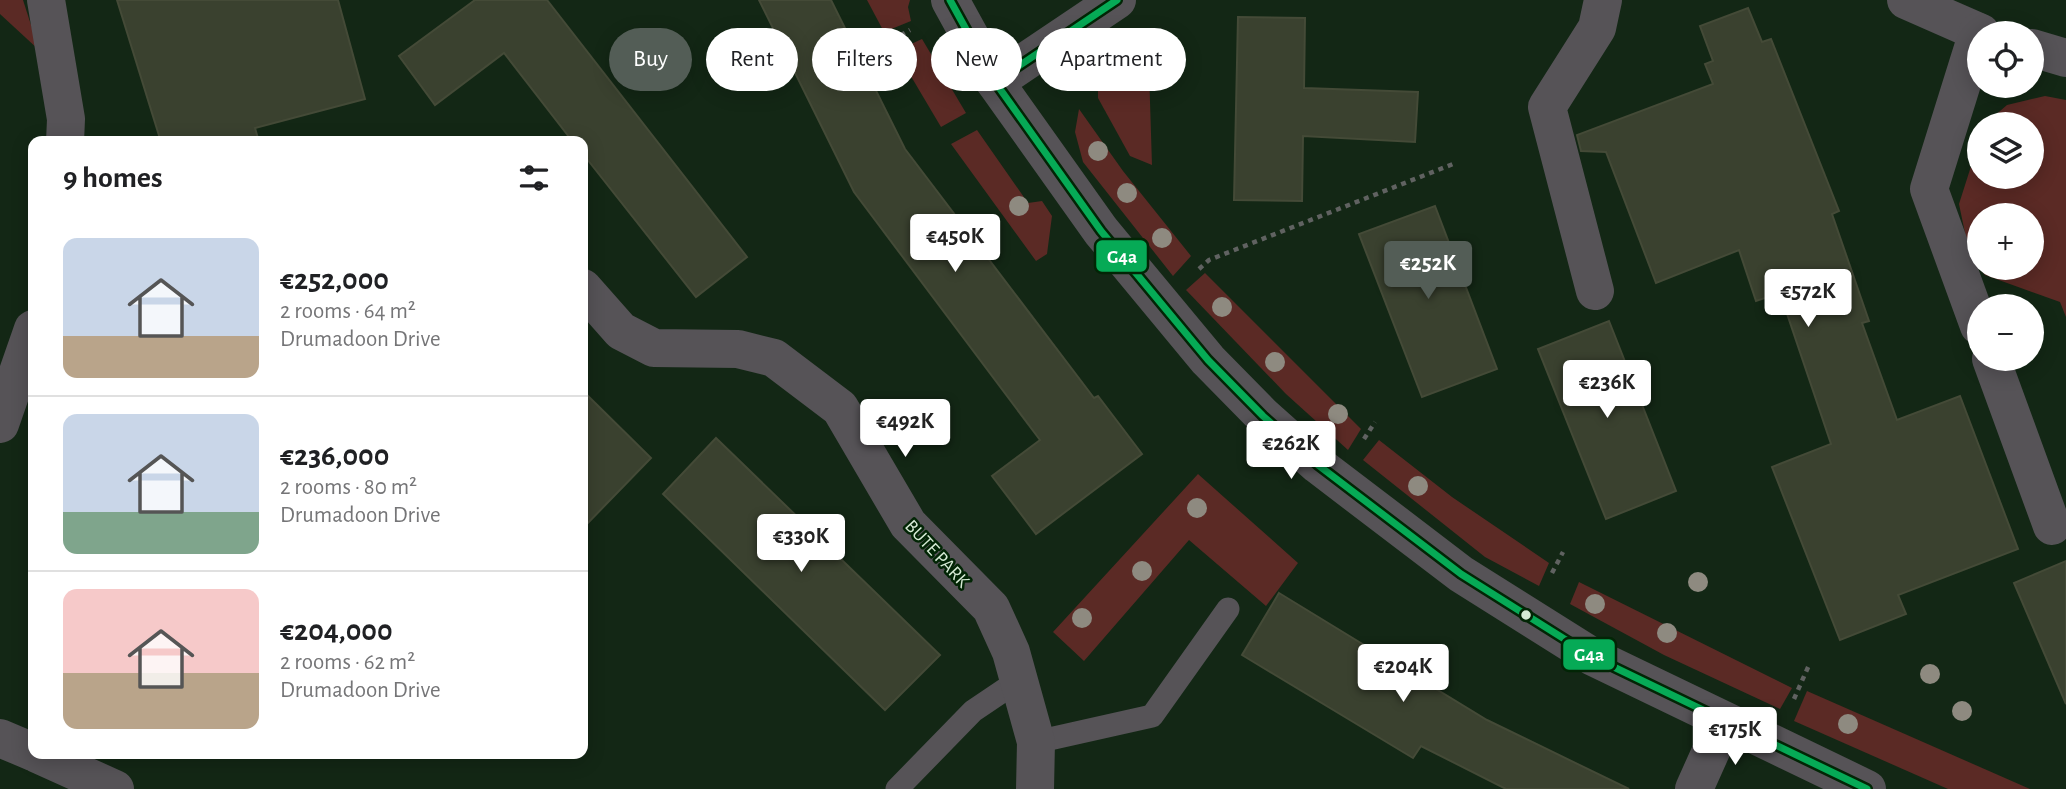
<!DOCTYPE html>
<html lang="en">
<head>
<meta charset="utf-8">
<style>
  body { margin:0; font-family:"Alegreya Sans",sans-serif; background:#f6f6f6; color:#202124; height:100vh; display:flex; flex-direction:column; font-size:26px; white-space:nowrap }
  * { box-sizing:border-box; margin:0 }
  p { font-size:23px; color:#757577 }
  .icon { flex:none; width:38px; height:38px; fill:none; stroke:currentColor; stroke-width:2; stroke-linecap:round; stroke-linejoin:round }
  .map { position:relative; flex:1; overflow:hidden }
  .sheet { position:absolute; left:28px; top:136px; width:560px; height:623px; display:flex; flex-direction:column; background:#fff; border-radius:14px; box-shadow:0 4px 18px #0003 }
  .sheet>* { flex:none }
  .hud { position:absolute; left:609px; top:28px; width:665px; height:63px; display:flex; gap:14px }
  .tools { position:absolute; left:1967px; top:21px; display:grid; gap:14px }
  .tools a { display:grid; place-items:center; width:77px; height:77px; border-radius:50%; background:#fff; box-shadow:0 4px 18px #0003; font-size:35px }
  .price { position:absolute; translate:-50% -60px; padding:0 16px; border-radius:7px; background:#fff; color:#222; font-size:23px; line-height:46px; filter:drop-shadow(0 2px 4px #0008) }
  .price::after { content:''; position:absolute; left:50%; top:42px; width:21px; height:16px; margin-left:-10px; background:inherit; clip-path:polygon(0 0,100% 0,50% 100%) }
  .price.selected { background:#535d56; color:#fff }
  ul { padding:0; list-style:none }
  li { display:flex; align-items:center; gap:21px; height:175px; padding:0 35px }
  li+li { border-top:2px solid #e0e0e0 }
  li span { display:grid; place-items:center; flex:none; width:196px; height:140px; border-radius:14px; color:#555 }
  li>.icon { margin-inline-start:auto }
  span .icon { width:84px; height:84px; fill:#fffc; stroke-width:1 }
  li b { font-size:30px }
  h2 { display:flex; justify-content:space-between; align-items:center; height:84px; padding:0 35px; font-size:30px }
  .chip { padding:0 24px; border-radius:32px; background:#fff; box-shadow:0 4px 18px #0003; font-size:24px; line-height:63px }
  .chip.selected { background:#535d56; color:#fff }
  .map>svg:first-child { display:block }
</style>
</head>
<body>
<div class="map">
<svg width="2066" height="789" viewBox="0 0 2066 789">
  <rect width="100%" height="100%" fill="#132715"/>
  <g fill="#5b2a25" fill-rule="evenodd">
    <path d="M0 0H23L39 50 0 14Z"/>
    <path d="M867 0H910L908 7 911 21 884 32Z"/>
    <path d="M1148 38 1152 165 1130 156 1098 98V75Z"/>
    <path d="M922 39 966 113 941 127 896 51Z"/>
    <path d="M2045 96 2066 100V317L2060 302 1985 275 1970 257 1959 204 1979 141V177H2032V124H1985L2007 105ZM1979 215H2032V268H1979Z"/>
    <path d="M1079 109 1123 171 1191 256 1173 276 1083 162 1075 132Z"/>
    <path d="M977 130 1028 203 1042 201 1052 216 1047 254 1036 261 951 144Z"/>
    <path d="M1205 273 1361 429 1348 450 1286 394 1186 290Z"/>
    <path d="M1379 440 1452 497 1549 563 1539 586 1485 557 1363 460Z"/>
    <path d="M1198 474 1298 563 1266 606 1189 540 1084 661 1053 632Z"/>
    <path d="M1579 582 1792 688 1780 709 1664 655 1570 604Z"/>
    <path d="M1807 691 2030 789H1948L1794 721Z"/>
  </g>
  <g fill="#3a412f" stroke="#444a37" stroke-width="2">
    <path d="M117 0H338L365 99 255 128 259 142H161Z"/>
    <path d="M475 0H547L747 257 696 297 583 154V142H573L504 53 435 105 399 56Z"/>
    <path d="M759 0H831L905 149 1094 398 1098 396 1142 454 1036 534 992 476 1040 440 854 192Z"/>
    <path d="M1748 8 1762 42 1771 39 1839 211 1832 214 1869 321 1862 323 1897 420 1960 396 2018 549 1898 595 1906 614 1840 640 1772 467 1831 444 1780 293 1756 301 1739 250 1656 283 1606 152 1581 151 1577 135 1713 84 1705 64 1713 61 1700 26Z"/>
    <path d="M1238 17 1305 18 1304 88 1418 92 1415 142 1303 136 1302 201 1234 200Z"/>
    <path d="M1435 206 1497 369 1422 397 1359 234Z"/>
    <path d="M1609 321 1676 491 1606 519 1538 349Z"/>
    <path d="M583 391 651 458 583 528Z"/>
    <path d="M716 438 940 655 885 710 663 494Z"/>
    <path d="M2066 561V704L2014 583Z"/>
    <path d="M1279 593 1487 720 1629 789H1506L1421 746 1413 758 1242 655Z"/>
  </g>
  <g fill="none" stroke-linecap="round" stroke-linejoin="round">
    <g stroke="#606261" stroke-width="4.5" stroke-dasharray="5 5" stroke-linecap="butt">
      <path d="M883 45 910 30"/>
      <path d="M1199 269 1209 260 1453 164"/>
      <path d="M1364 439 1375 422"/>
      <path d="M1552 573 1563 552"/>
      <path d="M1794 699 1809 665"/>
    </g>
    <g stroke="#565357" stroke-width="23">
      <path d="M1036 742 1152 716 1228 609"/>
      <path d="M897 789 973 711 1019 680"/>
    </g>
    <g stroke="#565357" stroke-width="38">
      <path d="M46 0 66 119 65 142"/>
      <path d="M950 0 995 82 1101 231 1208 360 1263 416 1318 465 1461 574 1593 657 1867 789"/>
      <path d="M1906 0 1981 33"/>
      <path d="M1978 32 1929 189 1979 326"/>
      <path d="M2032 48 2066 58"/>
      <path d="M995 82 1117 0"/>
      <path d="M583 288 621 331 654 348 738 349 774 358 840 408 908 524 991 608 1011 652 1036 742 1035 789"/>
      <path d="M1595 291 1547 107 1597 28 1603 0"/>
      <path d="M1991 359 2052 526"/>
      <path d="M0 424 33 329"/>
      <path d="M0 738 33 752"/>
      <path d="M37 754 115 789"/>
      <path d="M1694 789 1724 722"/>
    </g>
    <g stroke="#022505" stroke-width="12">
      <g id="bus-1">
        <path d="M950 0 995 82 1101 231 1208 360 1263 416 1318 465 1461 574 1593 657 1867 789"/>
        <path d="M995 82 1117 0"/>
      </g>
    </g>
    <use href="#bus-1" stroke="#06aa56" stroke-width="7"/>
  </g>
  <g fill="#8e8a80">
    <circle cx="1098" cy="151" r="10"/>
    <circle cx="1127" cy="193" r="10"/>
    <circle cx="1019" cy="206" r="10"/>
    <circle cx="1162" cy="238" r="10"/>
    <circle cx="1222" cy="307" r="10"/>
    <circle cx="1275" cy="362" r="10"/>
    <circle cx="1338" cy="414" r="10"/>
    <circle cx="1418" cy="486" r="10"/>
    <circle cx="1197" cy="508" r="10"/>
    <circle cx="1142" cy="571" r="10"/>
    <circle cx="1698" cy="582" r="10"/>
    <circle cx="1595" cy="604" r="10"/>
    <circle cx="1082" cy="618" r="10"/>
    <circle cx="1667" cy="633" r="10"/>
    <circle cx="1930" cy="674" r="10"/>
    <circle cx="1962" cy="711" r="10"/>
    <circle cx="1848" cy="724" r="10"/>
  </g>
  <circle fill="#d7ebd6" stroke="#022505" stroke-width="2.5" cx="1526" cy="615" r="6"/>
  <g text-anchor="middle" stroke-width="5" stroke-linejoin="round" paint-order="stroke">
    <g font-size="19" fill="#d7ebd6" stroke="#022505">
      <text transform="translate(938 553) rotate(47)" y="7">BUTE PARK</text>
    </g>
  </g>
  <g stroke="#022505" stroke-width="2.5">
    <rect x="1095" y="239" width="53" height="34" rx="7" fill="#06aa56"/>
    <rect x="1562" y="638" width="54" height="33" rx="7" fill="#06aa56"/>
  </g>
  <g font-size="19" text-anchor="middle" font-weight="bold" fill="#fff">
    <text x="1122" y="263">G4a</text>
    <text x="1589" y="661">G4a</text>
  </g>
</svg>
<div class="tools">
<a><svg class="icon" aria-label="locate" viewBox="0 0 24 24"><circle cx="12" cy="12" r="6"/><path d="M12 2v4M12 18v4M2 12h4M18 12h4"/></svg></a>
<a><svg class="icon" aria-label="layers" viewBox="0 0 24 24"><path d="M12 4l9 5-9 5-9-5zM3 14l9 5 9-5"/></svg></a>
<a>+</a>
<a>−</a>
</div>
<b class="price" style="left:955px;top:274px">€450K</b>
<b class="price selected" style="left:1428px;top:301px">€252K</b>
<b class="price" style="left:1808px;top:329px">€572K</b>
<b class="price" style="left:1607px;top:420px">€236K</b>
<b class="price" style="left:905px;top:459px">€492K</b>
<b class="price" style="left:1291px;top:481px">€262K</b>
<b class="price" style="left:801px;top:574px">€330K</b>
<b class="price" style="left:1403px;top:704px">€204K</b>
<b class="price" style="left:1735px;top:767px">€175K</b>
<div class="hud">
<a class="chip selected">Buy</a>
<a class="chip">Rent</a>
<a class="chip">Filters</a>
<a class="chip">New</a>
<a class="chip">Apartment</a>
</div>
<section class="sheet">
<h2>9 homes<svg class="icon" aria-label="filters" viewBox="0 0 24 24"><path d="M4 7h16M4 17h16"/><circle cx="9" cy="7" r="2"/><circle cx="15" cy="17" r="2"/></svg></h2>
<ul>
<li><span style="background:linear-gradient(#c9d6e8 70%,#b9a48a 0)"><svg class="icon" aria-label="home" viewBox="0 0 24 24"><path d="M3 11l9-7 9 7M6 9v11h12V9"/></svg></span><div><b>€252,000</b><p>2 rooms · 64 m²</p><p>Drumadoon Drive</p></div></li>
<li><span style="background:linear-gradient(#c9d6e8 70%,#7fa58c 0)"><svg class="icon" aria-label="home" viewBox="0 0 24 24"><path d="M3 11l9-7 9 7M6 9v11h12V9"/></svg></span><div><b>€236,000</b><p>2 rooms · 80 m²</p><p>Drumadoon Drive</p></div></li>
<li><span style="background:linear-gradient(#f6c9c9 60%,#b9a48a 0)"><svg class="icon" aria-label="home" viewBox="0 0 24 24"><path d="M3 11l9-7 9 7M6 9v11h12V9"/></svg></span><div><b>€204,000</b><p>2 rooms · 62 m²</p><p>Drumadoon Drive</p></div></li>
</ul>
</section>
</div>
</body>
</html>
